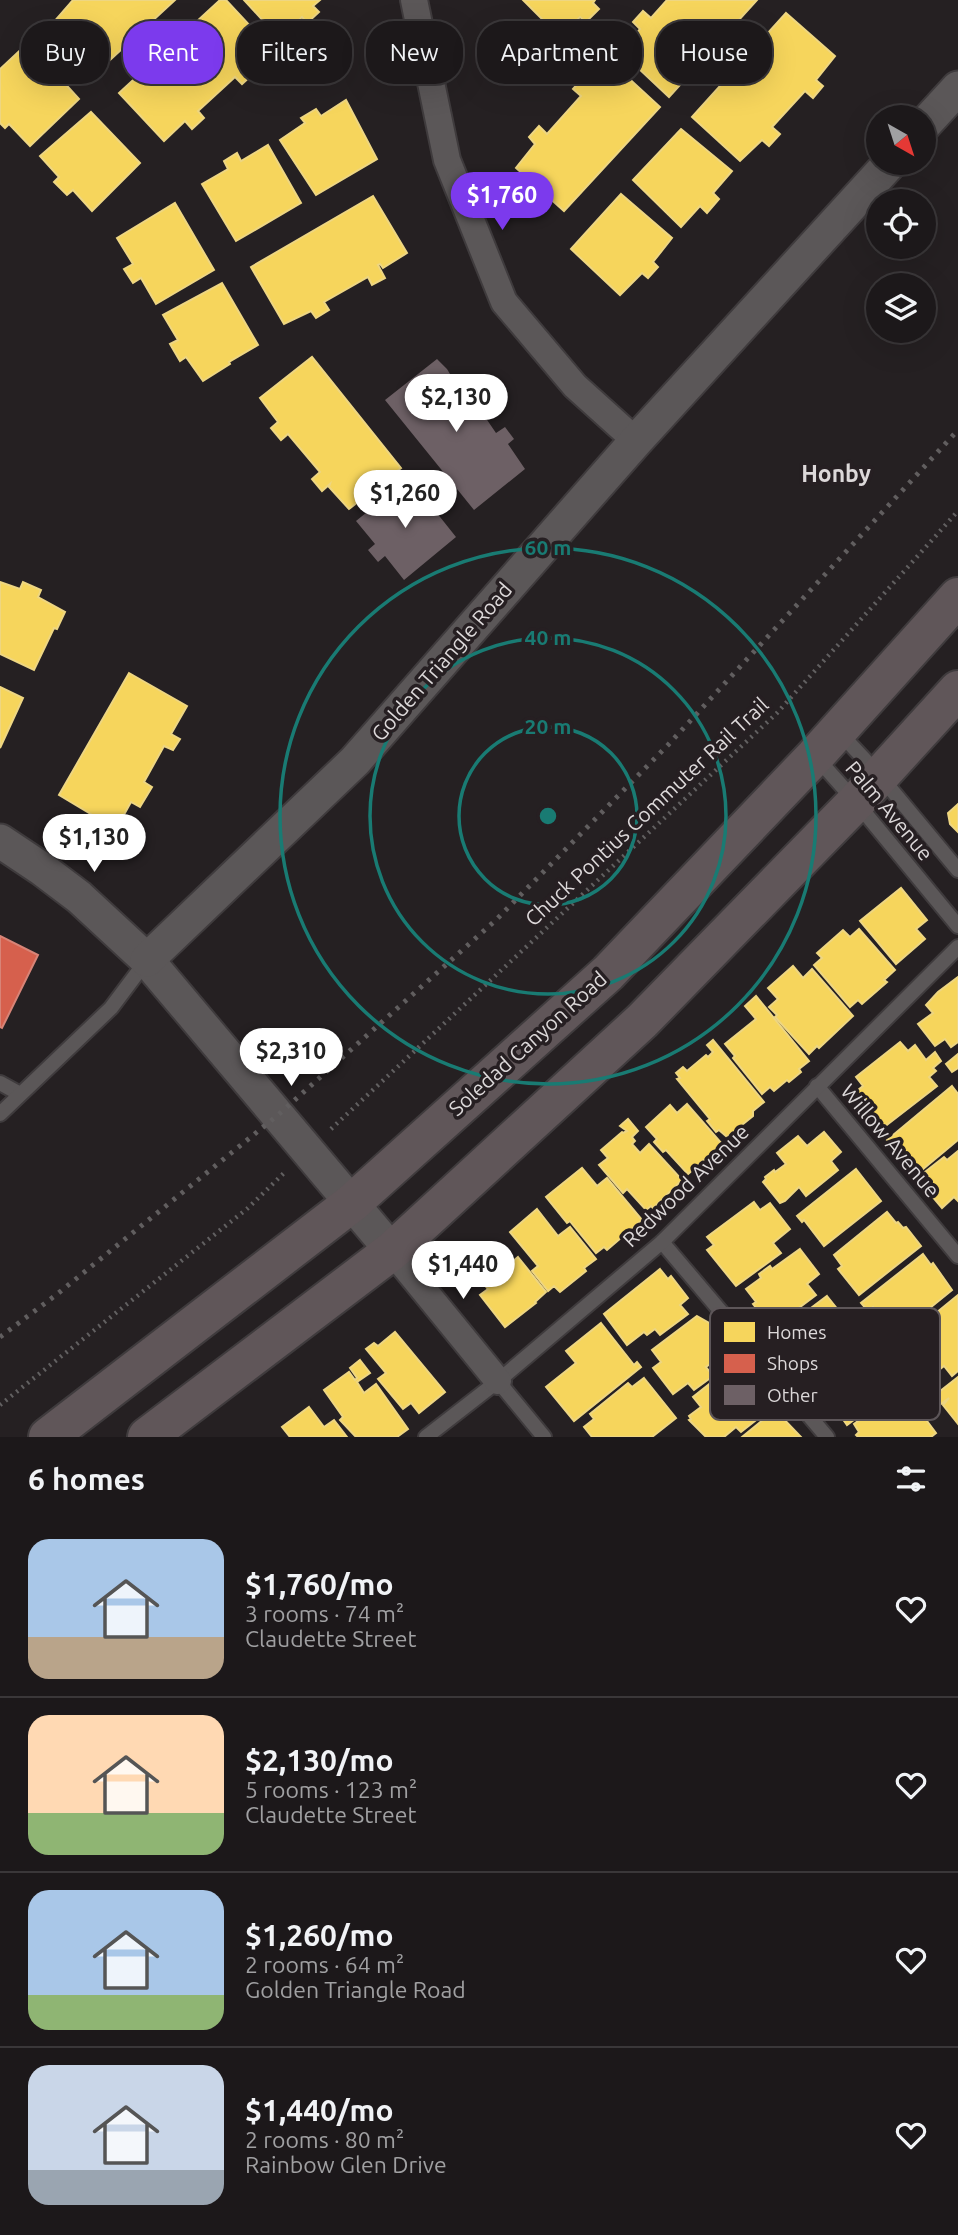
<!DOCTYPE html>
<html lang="en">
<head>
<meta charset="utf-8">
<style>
  body { margin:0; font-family:Ubuntu,sans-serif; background:#252123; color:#f1f3f6; height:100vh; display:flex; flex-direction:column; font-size:26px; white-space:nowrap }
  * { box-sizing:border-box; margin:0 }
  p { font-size:23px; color:#a0a0a2 }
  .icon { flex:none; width:38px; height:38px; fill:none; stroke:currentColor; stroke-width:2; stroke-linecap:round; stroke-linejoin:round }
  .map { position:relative; height:1437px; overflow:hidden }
  .details { display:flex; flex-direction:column; background:#1c181a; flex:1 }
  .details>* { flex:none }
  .hud { position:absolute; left:21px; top:21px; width:917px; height:63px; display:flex; gap:14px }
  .needle { width:46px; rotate:141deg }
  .tools { position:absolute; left:866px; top:105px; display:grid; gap:14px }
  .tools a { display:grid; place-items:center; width:70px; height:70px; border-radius:50%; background:#1c181a; box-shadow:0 7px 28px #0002,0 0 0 2px #3a3739; font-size:35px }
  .price { position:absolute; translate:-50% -60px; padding:0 16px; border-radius:24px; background:#fff; color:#222; font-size:23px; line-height:46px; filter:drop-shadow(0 2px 4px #0008) }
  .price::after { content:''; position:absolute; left:50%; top:42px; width:21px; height:16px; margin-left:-10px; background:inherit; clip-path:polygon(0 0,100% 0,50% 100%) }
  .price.selected { background:#7c3aed; color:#fff }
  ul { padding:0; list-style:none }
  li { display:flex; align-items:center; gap:21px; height:175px; padding:0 28px }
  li+li { border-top:2px solid #3a3739 }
  li span { display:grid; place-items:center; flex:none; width:196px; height:140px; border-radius:21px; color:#555 }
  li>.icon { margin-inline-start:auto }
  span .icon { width:84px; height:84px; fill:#fffc; stroke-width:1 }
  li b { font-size:30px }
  h2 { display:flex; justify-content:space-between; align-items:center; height:84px; padding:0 28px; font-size:30px }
  .pill { padding:0 24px; border-radius:28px; background:#1c181a; box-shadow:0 7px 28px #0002,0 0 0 2px #3a3739; font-size:24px; line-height:63px }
  .pill.selected { background:#7c3aed; color:#fff }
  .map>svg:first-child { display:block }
</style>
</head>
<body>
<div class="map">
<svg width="958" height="1437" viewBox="0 0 958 1437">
  <rect width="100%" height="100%" fill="#252022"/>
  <g fill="#f6d55c" stroke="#eed682" stroke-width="2">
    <path d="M73 0H175L98 71 53 23Z"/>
    <path d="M220 0H226L268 45 246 67 253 74 242 84 235 77 198 111 204 118 192 129 185 121 164 141 119 93Z"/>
    <path d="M244 0H320L313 6 319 12 307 23 302 17 295 24 293 23 278 37Z"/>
    <path d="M523 0H595L593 3 599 9 586 22 580 17 560 37Z"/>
    <path d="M667 0H757L669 97 621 52 640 29 633 22 643 11 651 18Z"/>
    <path d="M786 13 835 56 816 80 823 86 813 98 805 91 772 127 780 134 769 146 762 140 740 161 692 117Z"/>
    <path d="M28 43 79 99 30 146 9 124 5 128 0 123V69Z"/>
    <path d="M611 62 660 107 564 211 516 168 535 144 529 137 539 126 547 134 581 96 573 89 583 78 591 85Z"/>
    <path d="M346 100 377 159 316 195 280 140 305 123 301 118 316 109 321 116Z"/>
    <path d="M91 112 140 163 92 211 73 190 67 195 54 182 59 177 40 156Z"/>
    <path d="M681 129 732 171 713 193 719 199 707 213 700 206 681 227 633 180Z"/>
    <path d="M268 145 301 203 236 241 202 184 228 169 224 161 237 153 241 161Z"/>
    <path d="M621 194 672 238 653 262 658 267 648 278 642 273 620 295 571 249Z"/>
    <path d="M373 196 407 253 383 268 380 264 378 265 385 278 372 285 368 277 324 302 329 310 316 318 311 311 284 324 251 267Z"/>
    <path d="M175 203 214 270 156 304 141 278 133 283 124 269 133 264 117 238Z"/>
    <path d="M222 283 258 345 229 362 230 364 203 381 186 357 180 361 170 344 178 340 163 315Z"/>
    <path d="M312 357 401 468 349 509 329 487 330 484 322 491 312 479 320 472 288 434 281 440 271 428 278 422 260 398Z"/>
    <path d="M0 582 20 589 23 582 41 590 38 597 65 612 57 629 54 628 34 670 0 654Z"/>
    <path d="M129 673 187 706 171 734 180 739 173 750 164 746 144 782 152 787 140 807 131 802 116 829 59 795Z"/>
    <path d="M0 687 23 698 0 748Z"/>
    <path d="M958 804V832L950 824 948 813Z"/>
    <path d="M901 888 927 920 916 929 925 939 896 964 860 921Z"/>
    <path d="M859 929 895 970 884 980 887 982 862 1004 858 1000 850 1007 814 965 822 958 817 953 843 930 850 937Z"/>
    <path d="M793 966 803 978 812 969 853 1016 819 1048 817 1046 809 1054 775 1017 777 1015 769 1007 778 999 768 988Z"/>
    <path d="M958 977V1042L951 1047 945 1039 935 1046 918 1024 933 1013 926 1005 938 992Z"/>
    <path d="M756 996 809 1061 799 1069 801 1072 789 1082 787 1080 774 1091 770 1087 762 1094 733 1058 735 1056 725 1044 756 1019 745 1006Z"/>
    <path d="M713 1040 764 1102 753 1111V1116L727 1137 719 1130 716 1132 707 1121 710 1119 677 1079 680 1078 676 1073 683 1067 687 1071 706 1055 708 1057 713 1052 707 1045Z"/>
    <path d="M900 1042 908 1051 915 1045 926 1060 935 1052 941 1061 933 1068 936 1071 929 1077 937 1086 883 1128 853 1094 863 1086 856 1077Z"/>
    <path d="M958 1054V1068L952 1072 946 1064Z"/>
    <path d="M952 1086 958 1094V1140L917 1174 887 1140Z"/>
    <path d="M687 1104 722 1144 688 1174 666 1150 663 1152 654 1142 657 1139 646 1127 670 1105 677 1113Z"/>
    <path d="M628 1119 638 1131 632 1137 635 1141 632 1144 640 1153 649 1144 682 1180 653 1208 651 1206 646 1210 627 1189 623 1193 599 1165 608 1158 601 1150 622 1132 623 1133 627 1131 620 1126Z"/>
    <path d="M824 1132 841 1152 831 1161 838 1170 806 1196 799 1187 785 1201 780 1203 763 1182 766 1179 765 1177 774 1170 775 1172 786 1164 777 1153 798 1136 807 1146Z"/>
    <path d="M958 1151V1201L954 1197 942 1208 920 1182 928 1176 925 1172 944 1157 947 1160Z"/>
    <path d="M582 1168 597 1186 607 1178 642 1220 607 1250 604 1247 596 1253 570 1221 567 1223 546 1197Z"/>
    <path d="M856 1169 881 1201 824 1246 804 1220 802 1222 797 1216Z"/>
    <path d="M754 1202 760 1210 770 1203 790 1229 773 1243 781 1253 736 1286 707 1250 714 1245 707 1237Z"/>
    <path d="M537 1209 558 1236 570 1227 596 1259 584 1268 586 1271 560 1292 554 1286 548 1291 532 1271 538 1266 510 1232Z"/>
    <path d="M887 1212 896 1223 898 1222 903 1228 906 1227 921 1246 859 1295 838 1269 842 1266 834 1255Z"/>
    <path d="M800 1249 819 1274 807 1284 816 1295 772 1328 753 1304 756 1302 746 1289 761 1278 759 1274 770 1266 772 1269Z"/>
    <path d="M923 1254 931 1265 933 1263 952 1290 920 1316 923 1319 910 1330 907 1327 895 1337 873 1307 868 1311 861 1303Z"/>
    <path d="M518 1257 546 1292 535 1302 536 1303 505 1327 480 1295 488 1289 478 1277 500 1260 506 1267Z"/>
    <path d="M660 1269 668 1279 671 1276 688 1298 680 1305 688 1314 660 1335 655 1329 647 1335 644 1332 627 1345 604 1314Z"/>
    <path d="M958 1295V1371L952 1376 944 1366 925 1381 905 1356 918 1345 909 1335Z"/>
    <path d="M827 1296 851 1326 845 1331 853 1342 810 1376 778 1334 784 1329 782 1326 793 1318 795 1320Z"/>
    <path d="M697 1316 711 1324 720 1336 718 1338 728 1351 706 1367 713 1376 694 1390 688 1383 673 1394 653 1368 661 1362 652 1350Z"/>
    <path d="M601 1323 634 1365 637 1362 641 1367 574 1421 546 1387 576 1363 566 1351Z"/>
    <path d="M395 1332 445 1392 419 1413 411 1403 403 1409 378 1379 386 1373 366 1349 374 1343 378 1346Z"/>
    <path d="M879 1334 911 1377 847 1425 817 1382 834 1369 830 1366 853 1348 856 1352Z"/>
    <path d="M360 1360 370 1373 357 1382 364 1393 376 1384 408 1429 397 1437H356L340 1420 343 1417 324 1390 349 1372 355 1380 357 1378 350 1368Z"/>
    <path d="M736 1363 769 1401 756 1411 760 1417 741 1432 736 1427 724 1437H706L689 1420 691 1419 689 1416 701 1407 693 1397Z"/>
    <path d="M958 1377V1424L943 1405 949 1398 941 1404 934 1396Z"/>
    <path d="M644 1378 676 1418 652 1437H592L584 1427 594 1419 590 1414 628 1383 632 1387Z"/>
    <path d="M918 1387 938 1413 927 1421 936 1433 931 1437H858L856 1435 859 1432 854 1424 898 1391 903 1398Z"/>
    <path d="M309 1407 324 1427 334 1420 347 1437H290L282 1427Z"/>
    <path d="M775 1410 801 1437H742Z"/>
  </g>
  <path fill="#d6604d" stroke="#d88477" stroke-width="2" d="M0 936 38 955 2 1028 0 1027Z"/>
  <g fill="#6d6065">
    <path d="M437 359 447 369 456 384 465 377 474 388 465 395 481 411 496 433 505 427 514 439 508 444 525 469 474 510 385 400Z"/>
    <path d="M409 478 456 537 404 580 385 556 378 562 368 550 375 544 356 521Z"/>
  </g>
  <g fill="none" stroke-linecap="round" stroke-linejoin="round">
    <g stroke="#3f3b3d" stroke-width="18">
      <g id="service">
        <path d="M838 731 880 776 958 870"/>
        <path d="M815 756 856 802 958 926"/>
        <path d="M0 1083 20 1094"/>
        <path d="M817 1086 958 1256"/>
        <path d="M0 1114 111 1008 147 960"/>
        <path d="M662 1242 827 1437"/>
        <path d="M498 1381 544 1437"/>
        <path d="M426 1437 498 1381 662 1242 958 947"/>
      </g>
    </g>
    <g stroke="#3f3b3d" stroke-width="30">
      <g id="minor">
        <path d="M414 0 447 160 504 302 575 386 636 441"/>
        <path d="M392 1251 498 1381"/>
      </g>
    </g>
    <g stroke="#3f3b3d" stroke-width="37">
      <g id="tertiary">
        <path d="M924 125 958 88"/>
        <path d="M0 841 42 869 79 897 147 960 392 1251"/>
        <path d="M147 960 355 761 636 441 890 163"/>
      </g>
    </g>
    <g stroke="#3f3b3d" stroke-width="42">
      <g id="primary">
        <path d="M48 1437 352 1203 608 973 815 756 958 597"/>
        <path d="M147 1437 392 1251 642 1021 856 802 958 690"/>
      </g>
    </g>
    <g stroke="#626061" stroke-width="4.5" stroke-dasharray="2 5" stroke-linecap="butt">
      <path d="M331 1129 777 713 958 511"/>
      <path d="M0 1405 248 1208 286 1171"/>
    </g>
    <use href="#service" stroke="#5b5758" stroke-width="14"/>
    <use href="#minor" stroke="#5b5758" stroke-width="26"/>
    <use href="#tertiary" stroke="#5b5758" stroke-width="33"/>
    <use href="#primary" stroke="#605659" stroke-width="38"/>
    <path stroke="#615e5f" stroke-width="5" stroke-dasharray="3.5 7" stroke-linecap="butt" d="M0 1337 56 1295 278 1115 497 919 668 745 958 430"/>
  </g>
  <g fill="none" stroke="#197b73" stroke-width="3.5">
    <circle cx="548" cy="816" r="89"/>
    <circle cx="548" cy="816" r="178"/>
    <circle cx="548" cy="816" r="268"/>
  </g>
  <g text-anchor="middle" stroke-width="7" stroke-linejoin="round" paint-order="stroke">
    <g font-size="21" fill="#dcd8d9" stroke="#261f22">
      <text transform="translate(442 662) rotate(-49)" y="7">Golden Triangle Road</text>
      <text transform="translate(889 811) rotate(50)" y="7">Palm Avenue</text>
      <text transform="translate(647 812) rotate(-43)" y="7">Chuck Pontius Commuter Rail Trail</text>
      <text transform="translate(528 1044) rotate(-42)" y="7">Soledad Canyon Road</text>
      <text transform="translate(890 1141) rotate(50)" y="7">Willow Avenue</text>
      <text transform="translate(686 1186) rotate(-44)" y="7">Redwood Avenue</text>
    </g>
    <g font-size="23" font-weight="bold" fill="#dcd8d9" stroke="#261f22">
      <text x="836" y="482">Honby</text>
    </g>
  </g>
  <rect x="710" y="1308" width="230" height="112" rx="10" fill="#261f22" stroke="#5d5659" stroke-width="2"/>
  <rect x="724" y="1322" width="31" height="20" fill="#f6d55c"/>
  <rect x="724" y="1354" width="31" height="19" fill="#d6604d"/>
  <rect x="724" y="1385" width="31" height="20" fill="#6d6065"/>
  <g font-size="19" fill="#dcd8d9">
    <text x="767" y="1339">Homes</text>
    <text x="767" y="1370">Shops</text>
    <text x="767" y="1402">Other</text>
  </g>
  <circle cx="548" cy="816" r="10" fill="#197b73" stroke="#261f22" stroke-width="3.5"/>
  <g font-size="21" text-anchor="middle" font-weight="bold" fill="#197b73" stroke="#261f22" stroke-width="7" stroke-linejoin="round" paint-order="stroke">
    <text x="548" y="555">60 m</text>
    <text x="548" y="645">40 m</text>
    <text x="548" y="734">20 m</text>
  </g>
</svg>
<div class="tools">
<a><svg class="needle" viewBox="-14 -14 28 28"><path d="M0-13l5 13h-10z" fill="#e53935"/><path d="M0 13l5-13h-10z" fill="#a0a0a2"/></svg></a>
<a><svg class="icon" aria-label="locate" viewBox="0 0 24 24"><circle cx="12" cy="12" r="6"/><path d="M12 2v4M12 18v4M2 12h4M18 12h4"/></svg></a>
<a><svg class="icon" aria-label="layers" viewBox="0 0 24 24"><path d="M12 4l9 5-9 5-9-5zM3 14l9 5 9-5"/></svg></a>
</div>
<b class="price selected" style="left:502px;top:232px">$1,760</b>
<b class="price" style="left:456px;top:434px">$2,130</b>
<b class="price" style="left:405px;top:530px">$1,260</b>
<b class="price" style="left:94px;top:874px">$1,130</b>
<b class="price" style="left:291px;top:1088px">$2,310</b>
<b class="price" style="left:463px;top:1301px">$1,440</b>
<div class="hud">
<a class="pill">Buy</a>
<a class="pill selected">Rent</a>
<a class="pill">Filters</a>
<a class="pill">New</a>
<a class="pill">Apartment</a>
<a class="pill">House</a>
</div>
</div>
<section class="details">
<h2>6 homes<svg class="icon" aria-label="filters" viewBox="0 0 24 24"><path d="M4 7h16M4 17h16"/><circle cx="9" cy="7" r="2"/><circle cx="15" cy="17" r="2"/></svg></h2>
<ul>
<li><span style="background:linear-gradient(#a9c7e8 70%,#b9a48a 0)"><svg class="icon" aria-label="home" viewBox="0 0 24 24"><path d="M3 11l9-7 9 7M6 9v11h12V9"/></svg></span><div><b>$1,760/mo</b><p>3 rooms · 74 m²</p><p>Claudette Street</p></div><svg class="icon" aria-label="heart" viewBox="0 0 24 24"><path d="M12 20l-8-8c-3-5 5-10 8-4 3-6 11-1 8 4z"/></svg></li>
<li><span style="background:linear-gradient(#ffd9b3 70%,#8fb573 0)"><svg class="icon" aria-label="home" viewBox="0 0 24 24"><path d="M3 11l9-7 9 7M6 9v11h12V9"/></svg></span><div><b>$2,130/mo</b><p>5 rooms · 123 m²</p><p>Claudette Street</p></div><svg class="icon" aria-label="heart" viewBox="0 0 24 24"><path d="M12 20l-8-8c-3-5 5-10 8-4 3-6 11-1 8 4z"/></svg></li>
<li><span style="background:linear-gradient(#a9c7e8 75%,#8fb573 0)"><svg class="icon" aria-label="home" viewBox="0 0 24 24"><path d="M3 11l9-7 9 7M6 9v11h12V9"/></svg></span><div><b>$1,260/mo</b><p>2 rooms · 64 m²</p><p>Golden Triangle Road</p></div><svg class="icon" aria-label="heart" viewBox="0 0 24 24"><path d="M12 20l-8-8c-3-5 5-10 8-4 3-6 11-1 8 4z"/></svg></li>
<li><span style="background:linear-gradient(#c9d6e8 75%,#9aa5b1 0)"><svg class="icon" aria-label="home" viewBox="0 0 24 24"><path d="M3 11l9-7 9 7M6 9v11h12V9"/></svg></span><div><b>$1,440/mo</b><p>2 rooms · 80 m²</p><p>Rainbow Glen Drive</p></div><svg class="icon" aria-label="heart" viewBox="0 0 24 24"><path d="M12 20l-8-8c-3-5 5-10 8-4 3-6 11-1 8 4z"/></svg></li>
</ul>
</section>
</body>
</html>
